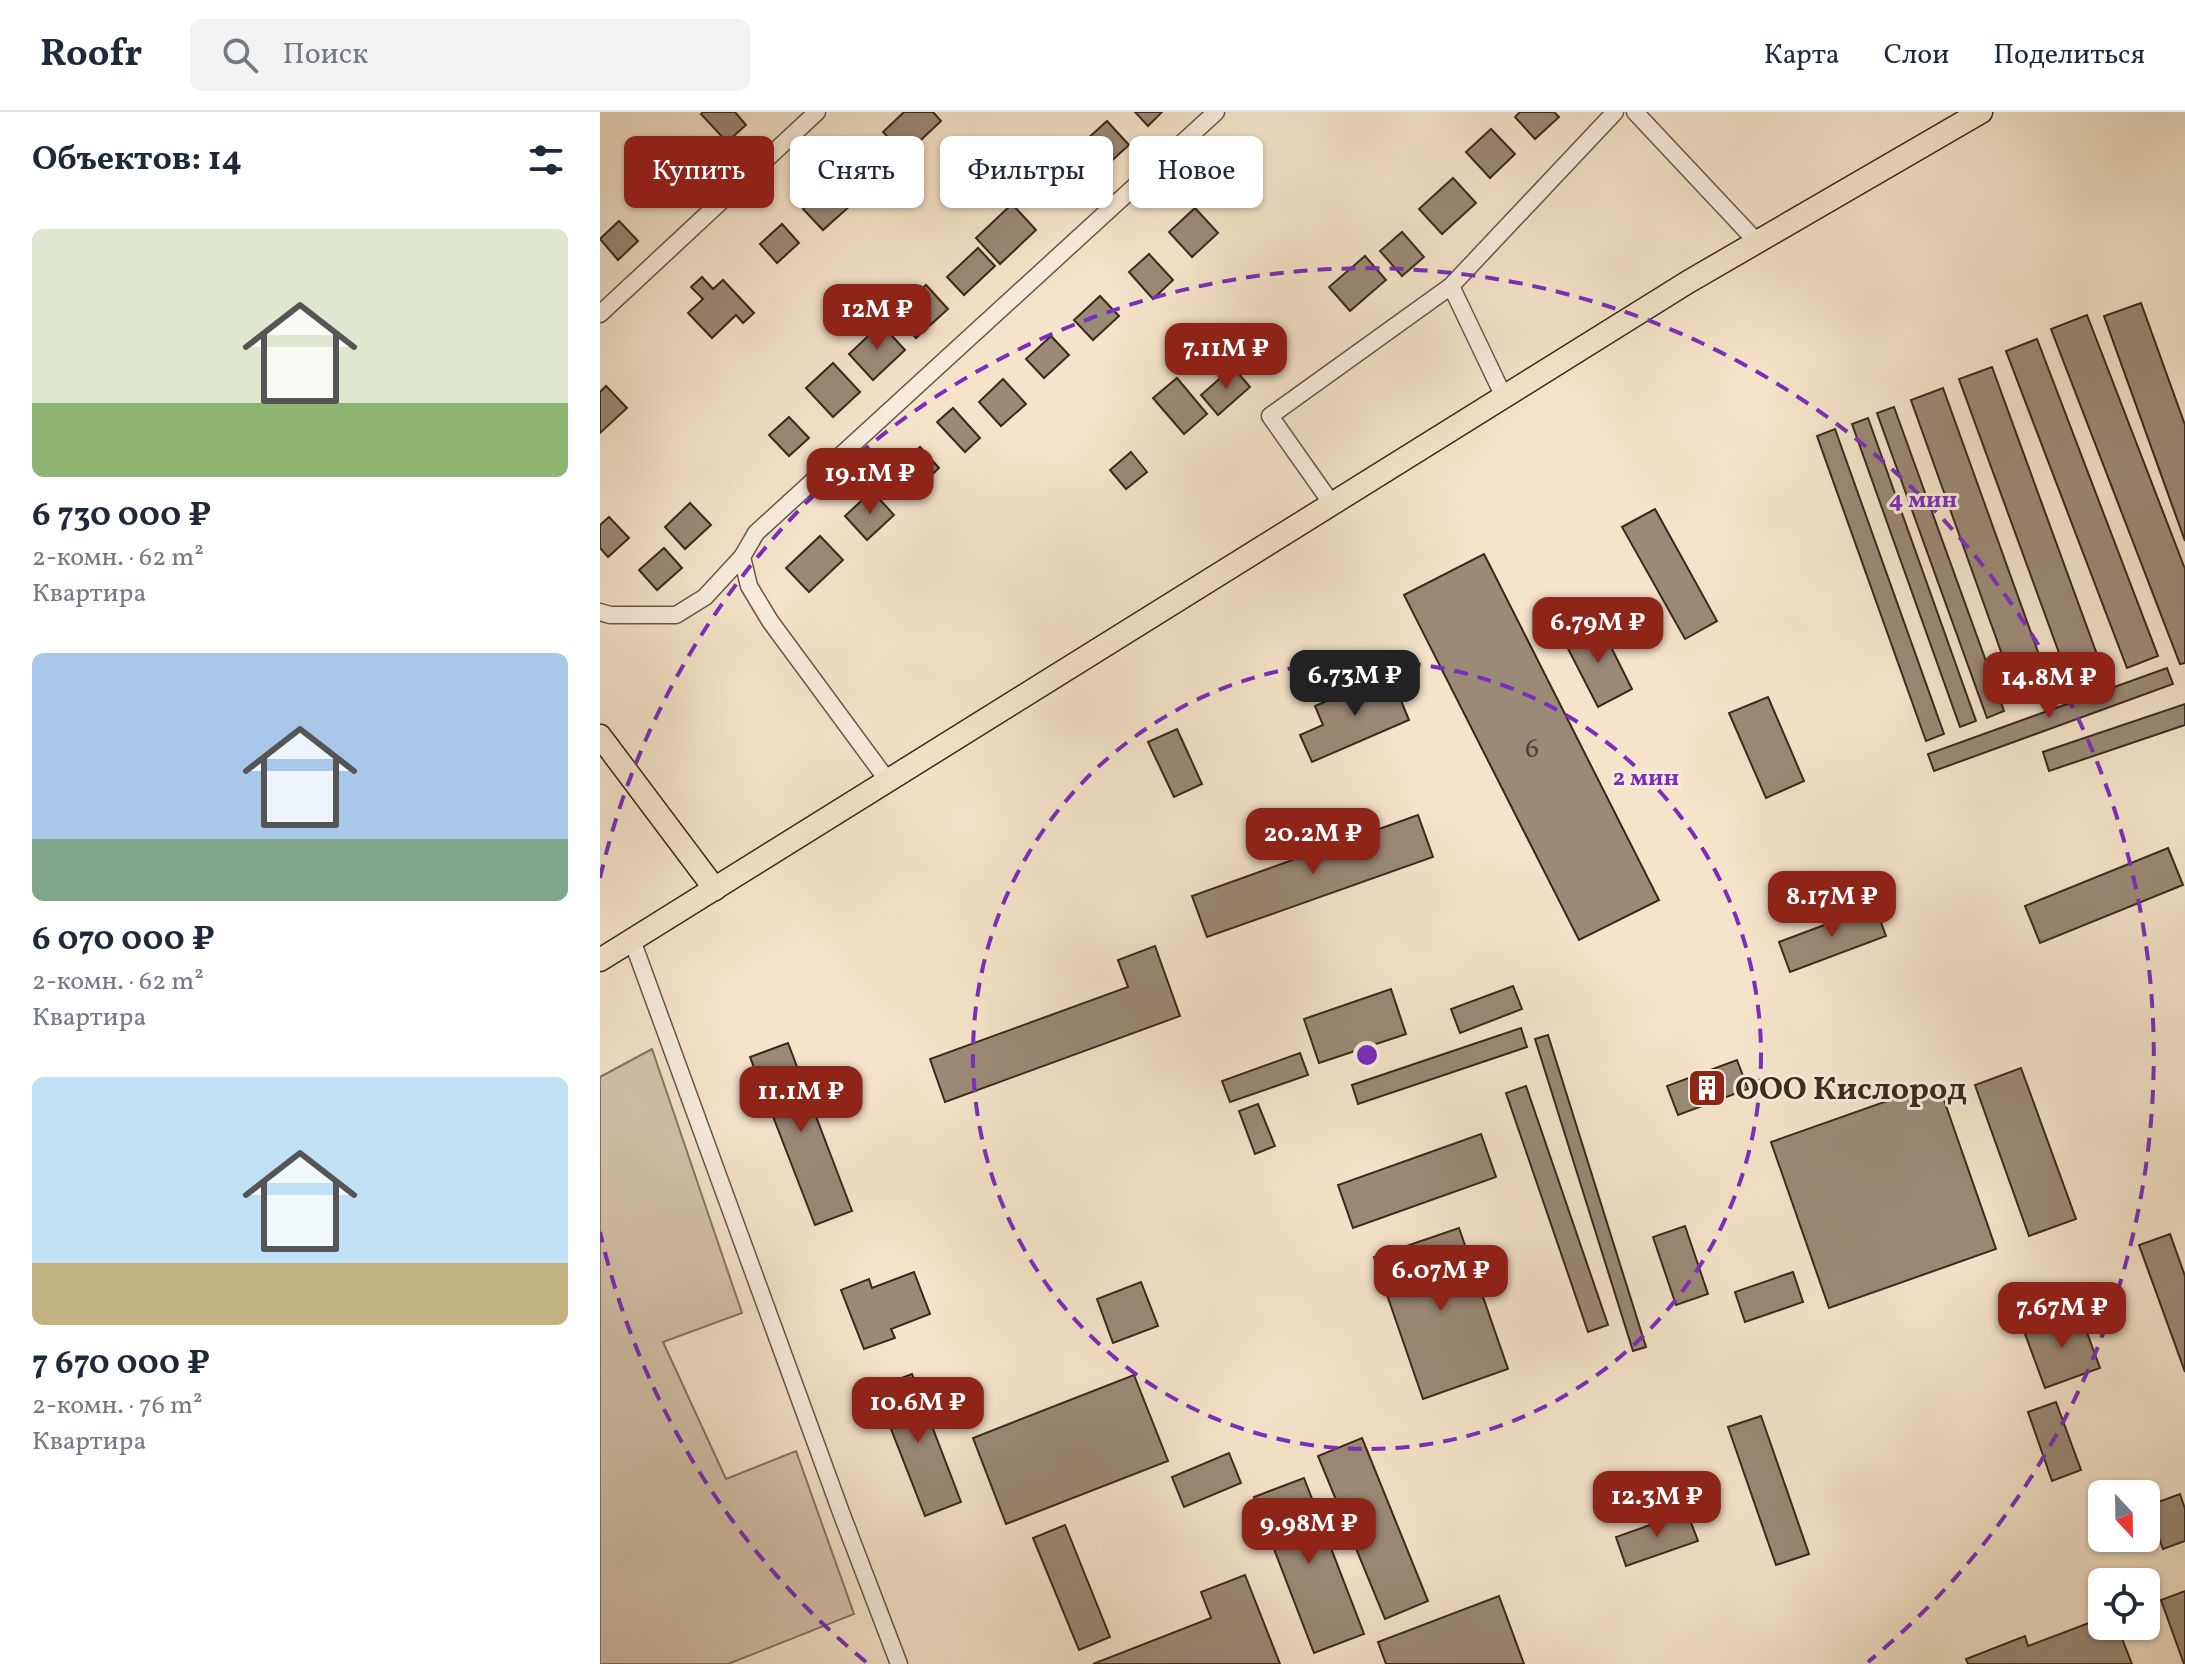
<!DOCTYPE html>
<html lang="ru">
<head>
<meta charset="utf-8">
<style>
  body { margin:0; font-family:Vollkorn,serif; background:#f2f2f3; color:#1f2937; height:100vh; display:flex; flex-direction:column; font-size:30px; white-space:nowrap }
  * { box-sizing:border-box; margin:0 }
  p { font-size:26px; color:#747a83 }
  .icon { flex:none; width:44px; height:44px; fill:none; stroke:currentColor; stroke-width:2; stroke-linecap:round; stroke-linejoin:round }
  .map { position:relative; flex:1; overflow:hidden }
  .sheet { display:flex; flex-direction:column; background:#fff; width:600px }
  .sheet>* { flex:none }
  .guide { position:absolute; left:24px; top:24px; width:760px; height:72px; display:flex; gap:16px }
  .needle { width:52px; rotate:158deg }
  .buttons { position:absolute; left:1488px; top:1368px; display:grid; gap:16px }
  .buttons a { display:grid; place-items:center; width:72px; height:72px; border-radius:12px; background:#fff; box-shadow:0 2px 6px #0004; font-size:40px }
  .price { position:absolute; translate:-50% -68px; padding:0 18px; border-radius:16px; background:#8f2418; color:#fff; font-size:26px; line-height:52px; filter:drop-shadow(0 2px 4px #0008) }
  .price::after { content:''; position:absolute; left:50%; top:48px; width:24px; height:18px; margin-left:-12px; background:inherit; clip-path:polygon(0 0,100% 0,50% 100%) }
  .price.active { background:#222; color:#fff }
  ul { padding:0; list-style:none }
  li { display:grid; align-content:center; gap:16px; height:424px; padding:0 32px }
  li span { display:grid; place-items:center; height:248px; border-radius:12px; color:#555 }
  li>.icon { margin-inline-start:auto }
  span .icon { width:144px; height:144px; fill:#fffc; stroke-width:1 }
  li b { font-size:34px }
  h2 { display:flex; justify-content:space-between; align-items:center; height:96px; padding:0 32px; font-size:34px }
  .chip { padding:0 28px; border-radius:12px; background:#fff; box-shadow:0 2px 6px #0004; font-size:28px; line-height:72px }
  .chip.active { background:#8f2418; color:#fff }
  header { display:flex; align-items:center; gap:48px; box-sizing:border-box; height:112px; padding:0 40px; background:#fff; border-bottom:2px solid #e0e1e3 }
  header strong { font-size:38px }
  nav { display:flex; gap:44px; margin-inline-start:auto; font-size:28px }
  .search { width:560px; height:72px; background:#f2f2f3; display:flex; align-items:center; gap:20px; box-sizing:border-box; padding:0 28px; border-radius:12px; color:#747a83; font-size:30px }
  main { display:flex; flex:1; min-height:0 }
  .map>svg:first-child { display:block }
</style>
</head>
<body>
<header>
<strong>Roofr</strong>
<div class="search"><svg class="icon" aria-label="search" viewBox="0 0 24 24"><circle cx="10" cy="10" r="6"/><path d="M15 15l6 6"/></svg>Поиск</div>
<nav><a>Карта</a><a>Слои</a><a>Поделиться</a></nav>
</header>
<main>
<section class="sheet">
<h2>Объектов: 14<svg class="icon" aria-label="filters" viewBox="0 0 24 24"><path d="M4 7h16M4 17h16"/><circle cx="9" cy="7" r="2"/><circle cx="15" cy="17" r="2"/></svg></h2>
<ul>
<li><span style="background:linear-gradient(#dfe7d0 70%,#8fb573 0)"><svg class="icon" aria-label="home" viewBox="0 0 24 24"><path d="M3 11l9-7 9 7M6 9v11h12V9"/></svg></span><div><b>6 730 000 ₽</b><p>2-комн. · 62 m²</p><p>Квартира</p></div></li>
<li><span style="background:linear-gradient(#a9c7e8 75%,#7fa58c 0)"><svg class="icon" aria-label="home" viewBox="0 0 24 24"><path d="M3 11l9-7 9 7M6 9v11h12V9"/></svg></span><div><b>6 070 000 ₽</b><p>2-комн. · 62 m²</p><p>Квартира</p></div></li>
<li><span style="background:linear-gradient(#bfe0f5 75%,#c2b280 0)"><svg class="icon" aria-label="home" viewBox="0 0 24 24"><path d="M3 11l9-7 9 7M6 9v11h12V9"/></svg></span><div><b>7 670 000 ₽</b><p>2-комн. · 76 m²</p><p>Квартира</p></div></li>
</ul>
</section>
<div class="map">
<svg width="1585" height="1552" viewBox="0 0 1585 1552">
  <rect width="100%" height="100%" fill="#f5e4ca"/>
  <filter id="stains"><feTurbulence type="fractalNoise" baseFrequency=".0025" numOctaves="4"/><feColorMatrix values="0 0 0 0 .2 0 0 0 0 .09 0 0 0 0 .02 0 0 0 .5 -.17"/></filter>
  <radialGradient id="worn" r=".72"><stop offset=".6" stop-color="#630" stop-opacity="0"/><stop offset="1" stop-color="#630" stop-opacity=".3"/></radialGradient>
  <path fill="#d5c4ac" stroke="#887663" stroke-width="2" d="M52 937 142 1201 63 1230 126 1367 196 1339 254 1502 128 1552H0V965Z"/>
  <g fill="#9b8a76" stroke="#3a291a" stroke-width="2">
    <path d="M103 0H135L146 13 127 30 101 2Z"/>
    <path d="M304 0H333L341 9 305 43 283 20Z"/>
    <path d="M535 0H562L548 14Z"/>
    <path d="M920 0H954L959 5 935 27 915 5Z"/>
    <path d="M507 9 529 33 496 63 474 39Z"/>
    <path d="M891 17 915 42 890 66 866 40Z"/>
    <path d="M272 31 293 54 269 76 248 53Z"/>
    <path d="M462 50 482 71 462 90 442 69Z"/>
    <path d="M853 66 876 91 842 122 819 97Z"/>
    <path d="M231 71 251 93 223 118 203 97Z"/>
    <path d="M412 92 436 118 400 152 376 126Z"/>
    <path d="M595 96 618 121 592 145 569 120Z"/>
    <path d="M19 109 38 129 18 148 0 127Z"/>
    <path d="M182 112 199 131 177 151 160 132Z"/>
    <path d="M802 120 824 145 802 164 780 139Z"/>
    <path d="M378 136 395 154 364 183 347 165Z"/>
    <path d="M549 142 573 168 553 187 529 160Z"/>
    <path d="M765 144 786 168 750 199 729 175Z"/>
    <path d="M102 165 113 177 123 168 154 201 143 211 136 203 112 226 88 201 103 187 91 175Z"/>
    <path d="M326 173 348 197 316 226 294 202Z"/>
    <path d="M500 184 519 204 493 228 474 208Z"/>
    <path d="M1541 191 1585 313V429L1504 204Z"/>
    <path d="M1487 203 1585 457V551L1580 552 1451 217Z"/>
    <path d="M281 212 305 238 273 268 249 242Z"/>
    <path d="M451 224 469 243 444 266 426 247Z"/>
    <path d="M1437 227 1558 544 1527 556 1406 239Z"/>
    <path d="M233 251 260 280 233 305 206 276Z"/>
    <path d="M633 255 650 275 618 303 601 283Z"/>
    <path d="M1392 255 1503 559 1470 571 1359 267Z"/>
    <path d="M577 266 607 302 584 322 553 286Z"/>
    <path d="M403 267 426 292 401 314 379 290Z"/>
    <path d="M6 274 27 296 0 321V280Z"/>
    <path d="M1343 276 1452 579 1419 590 1311 288Z"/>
    <path d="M1294 295 1404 599 1387 606 1277 301Z"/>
    <path d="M353 296 380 326 365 340 337 310Z"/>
    <path d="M189 305 209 326 189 344 169 323Z"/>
    <path d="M1268 306 1376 609 1360 615 1252 312Z"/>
    <path d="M1235 317 1344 622 1326 629 1217 324Z"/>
    <path d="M320 335 339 356 306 387 287 367Z"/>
    <path d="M531 340 547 360 526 377 510 358Z"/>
    <path d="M272 379 294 403 267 428 245 404Z"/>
    <path d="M90 391 111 413 85 437 65 415Z"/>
    <path d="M1055 397 1117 509 1085 527 1022 415Z"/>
    <path d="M9 405 29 426 8 445 0 436V413Z"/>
    <path d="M220 424 243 448 209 480 186 456Z"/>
    <path d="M64 436 82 456 57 478 39 458Z"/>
    <path d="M884 442 1059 788 979 828 804 483Z"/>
    <path d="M999 511 1032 577 998 595 964 529Z"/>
    <path d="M1567 556 1573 572 1334 659 1328 642Z"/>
    <path d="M790 562 809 608 712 650 700 623 723 613 715 594Z"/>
    <path d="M1168 585 1204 669 1166 686 1129 601Z"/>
    <path d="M1585 592V613L1449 659 1443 640Z"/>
    <path d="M577 617 602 672 574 685 548 630Z"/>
    <path d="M818 703 833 745 607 825 592 784Z"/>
    <path d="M1568 736 1583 773 1440 831 1425 794Z"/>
    <path d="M1275 794 1286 824 1190 860 1179 830Z"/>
    <path d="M555 834 580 904 345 990 330 947 528 875 518 848Z"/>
    <path d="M913 874 922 897 860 921 851 897Z"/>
    <path d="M791 877 806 922 719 951 704 907Z"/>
    <path d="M921 916 927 935 758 992 752 973Z"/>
    <path d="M948 923 1046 1235 1033 1239 935 927Z"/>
    <path d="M188 931 252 1099 215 1113 150 945Z"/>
    <path d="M700 941 708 963 630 990 622 969Z"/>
    <path d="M1137 948 1148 977 1078 1003 1067 974Z"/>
    <path d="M1421 956 1476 1107 1429 1124 1375 973Z"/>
    <path d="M1338 971 1396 1137 1229 1196 1171 1030Z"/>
    <path d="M926 974 1008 1213 988 1220 906 981Z"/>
    <path d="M658 992 675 1034 655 1042 639 999Z"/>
    <path d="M881 1022 896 1065 753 1116 738 1073Z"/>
    <path d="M1085 1114 1108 1182 1076 1193 1053 1125Z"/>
    <path d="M859 1116 908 1257 823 1287 774 1145Z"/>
    <path d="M1570 1122 1585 1164V1260L1539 1133Z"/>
    <path d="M314 1160 330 1202 291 1217 295 1226 264 1237 241 1178 269 1167 272 1176Z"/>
    <path d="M1193 1160 1203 1190 1145 1210 1135 1180Z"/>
    <path d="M541 1170 558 1214 513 1231 497 1187Z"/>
    <path d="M1479 1199 1500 1256 1445 1276 1424 1219Z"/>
    <path d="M312 1262 361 1390 325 1404 275 1276Z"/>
    <path d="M534 1263 568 1349 406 1412 373 1326Z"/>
    <path d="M1456 1290 1481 1358 1452 1369 1428 1300Z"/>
    <path d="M1161 1304 1209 1442 1176 1453 1128 1315Z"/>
    <path d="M762 1326 828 1489 785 1507 718 1344Z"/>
    <path d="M629 1341 641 1371 584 1395 572 1365Z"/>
    <path d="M704 1366 764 1522 714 1541 654 1385Z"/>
    <path d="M1580 1382 1585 1397V1429L1563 1437 1547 1394Z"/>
    <path d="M1087 1400 1098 1429 1026 1454 1016 1425Z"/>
    <path d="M465 1413 510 1525 479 1538 433 1426Z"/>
    <path d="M645 1463 680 1552H493L611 1506 601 1480Z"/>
    <path d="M1585 1479V1552H1584L1561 1488Z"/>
    <path d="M899 1484 924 1552H786L778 1530Z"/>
    <path d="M1502 1506V1514H1517L1532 1552H1368L1366 1547 1425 1524 1428 1534Z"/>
  </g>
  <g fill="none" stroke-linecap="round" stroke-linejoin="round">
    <g stroke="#695846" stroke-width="19">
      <g id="minor">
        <path d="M1035 0 1157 130"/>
        <path d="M851 174 904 285"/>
        <path d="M0 202 217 0"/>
        <path d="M732 392 670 304 851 174 1015 0"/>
        <path d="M0 500 10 503H76L105 485 142 445"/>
        <path d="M288 669 170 509 149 474 142 445 156 421 616 0"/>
        <path d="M32 828 242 1403 299 1552"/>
      </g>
    </g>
    <g stroke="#3a291a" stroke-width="25">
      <g id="major">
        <path d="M0 624 115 777"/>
        <path d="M0 848 1088 170 1381 0"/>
      </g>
    </g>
    <use href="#minor" stroke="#f8eddd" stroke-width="16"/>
    <use href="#major" stroke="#f5e4ca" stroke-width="22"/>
  </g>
  <g fill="none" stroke="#7b2cbf" stroke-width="4" stroke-dasharray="14 10">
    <circle cx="767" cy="943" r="394"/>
    <path d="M266 1550A787 787 0 0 1 0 1120M0 766A787 787 0 1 1 1268 1550"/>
  </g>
  <defs>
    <g id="building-square" transform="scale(2)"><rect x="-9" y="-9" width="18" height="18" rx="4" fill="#8f2418" stroke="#f8eddd"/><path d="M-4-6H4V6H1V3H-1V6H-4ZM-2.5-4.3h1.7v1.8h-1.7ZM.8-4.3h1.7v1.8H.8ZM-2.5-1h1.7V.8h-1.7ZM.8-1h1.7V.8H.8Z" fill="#fff"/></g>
  </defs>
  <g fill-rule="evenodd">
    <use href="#building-square" x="1107" y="976"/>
  </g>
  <g text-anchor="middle" stroke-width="6" stroke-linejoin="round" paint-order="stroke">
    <g font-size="28" fill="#524131">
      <text x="932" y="645">6</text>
    </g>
    <g font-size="32" font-weight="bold" fill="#3a291a" stroke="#f8eddd" text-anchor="start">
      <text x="1135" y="987">ООО Кислород</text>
    </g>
  </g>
  <circle cx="767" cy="943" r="12" fill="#7b2cbf" stroke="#f8eddd" stroke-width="4"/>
  <g font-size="24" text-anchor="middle" font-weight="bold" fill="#7b2cbf" stroke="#f8eddd" stroke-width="6" stroke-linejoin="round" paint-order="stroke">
    <text x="1323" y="395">4 мин</text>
    <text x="1046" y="673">2 мин</text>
  </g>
  <rect width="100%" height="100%" filter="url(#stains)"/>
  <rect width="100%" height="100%" fill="url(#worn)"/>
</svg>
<div class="buttons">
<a><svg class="needle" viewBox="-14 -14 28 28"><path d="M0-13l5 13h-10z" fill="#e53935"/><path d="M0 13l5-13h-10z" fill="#747a83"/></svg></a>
<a><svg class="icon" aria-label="locate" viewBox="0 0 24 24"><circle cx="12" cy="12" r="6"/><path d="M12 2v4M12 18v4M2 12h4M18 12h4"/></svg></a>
</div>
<b class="price" style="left:277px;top:240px">12M ₽</b>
<b class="price" style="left:626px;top:279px">7.11M ₽</b>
<b class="price" style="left:270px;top:404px">19.1M ₽</b>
<b class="price" style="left:998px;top:553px">6.79M ₽</b>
<b class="price active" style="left:755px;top:606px">6.73M ₽</b>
<b class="price" style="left:1449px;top:608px">14.8M ₽</b>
<b class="price" style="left:713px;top:764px">20.2M ₽</b>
<b class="price" style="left:1232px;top:827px">8.17M ₽</b>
<b class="price" style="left:201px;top:1022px">11.1M ₽</b>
<b class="price" style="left:841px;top:1201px">6.07M ₽</b>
<b class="price" style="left:1462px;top:1238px">7.67M ₽</b>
<b class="price" style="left:318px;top:1333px">10.6M ₽</b>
<b class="price" style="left:1057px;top:1427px">12.3M ₽</b>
<b class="price" style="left:709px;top:1454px">9.98M ₽</b>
<div class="guide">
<a class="chip active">Купить</a>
<a class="chip">Снять</a>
<a class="chip">Фильтры</a>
<a class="chip">Новое</a>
</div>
</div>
</main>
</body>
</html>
